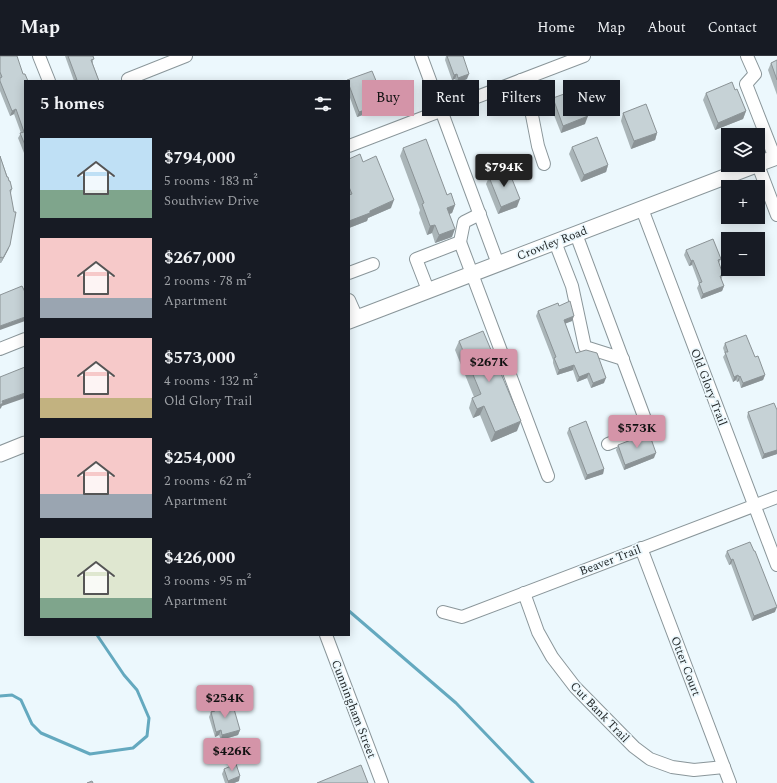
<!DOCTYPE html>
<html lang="en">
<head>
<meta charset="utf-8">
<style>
  body { margin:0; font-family:Spectral,serif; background:#20242c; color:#f1f3f6; height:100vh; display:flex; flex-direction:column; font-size:15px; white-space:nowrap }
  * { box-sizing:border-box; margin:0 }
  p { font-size:13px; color:#9ea1a6 }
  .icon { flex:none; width:22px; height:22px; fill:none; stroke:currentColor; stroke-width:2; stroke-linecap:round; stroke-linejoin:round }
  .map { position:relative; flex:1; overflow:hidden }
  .sheet { position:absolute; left:24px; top:24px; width:326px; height:556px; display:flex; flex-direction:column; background:#171b24; border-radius:0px; box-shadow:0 2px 10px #0003 }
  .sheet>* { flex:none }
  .top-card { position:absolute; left:362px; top:24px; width:355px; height:36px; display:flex; gap:8px }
  .buttons { position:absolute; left:721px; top:72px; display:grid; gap:8px }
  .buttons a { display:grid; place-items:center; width:44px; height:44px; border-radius:0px; background:#171b24; box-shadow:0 2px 10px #0003; font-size:20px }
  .price { position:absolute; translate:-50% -34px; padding:0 9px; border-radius:4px; background:#d494a8; color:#111; font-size:13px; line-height:26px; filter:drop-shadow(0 1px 2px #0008) }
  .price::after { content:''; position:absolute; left:50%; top:24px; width:12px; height:9px; margin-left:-6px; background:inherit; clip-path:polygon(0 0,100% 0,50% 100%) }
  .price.active { background:#222; color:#fff }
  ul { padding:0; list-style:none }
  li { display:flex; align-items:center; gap:12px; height:100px; padding:0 16px }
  li span { display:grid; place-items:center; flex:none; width:112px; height:80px; border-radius:0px; color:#555 }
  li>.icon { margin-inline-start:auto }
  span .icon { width:48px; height:48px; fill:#fffc; stroke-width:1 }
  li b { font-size:17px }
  h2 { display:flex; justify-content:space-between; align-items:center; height:48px; padding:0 16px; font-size:17px }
  .pill { padding:0 14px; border-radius:0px; background:#171b24; box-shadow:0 2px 10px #0003; font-size:14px; line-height:36px }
  .pill.active { background:#d494a8; color:#111 }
  header { display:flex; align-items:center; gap:24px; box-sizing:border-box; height:56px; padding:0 20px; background:#171b24; border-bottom:1px solid #363941 }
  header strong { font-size:19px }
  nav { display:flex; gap:22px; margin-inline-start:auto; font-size:14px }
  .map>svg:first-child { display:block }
</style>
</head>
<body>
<header>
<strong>Map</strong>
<nav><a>Home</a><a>Map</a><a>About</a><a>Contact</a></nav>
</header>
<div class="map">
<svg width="777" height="727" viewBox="0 0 777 727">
  <rect width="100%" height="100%" fill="#ecf8fd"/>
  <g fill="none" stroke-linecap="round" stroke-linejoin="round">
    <g stroke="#64a9bf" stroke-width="3">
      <path d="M349 555 456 647 533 727"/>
      <path d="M0 640 12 639 21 644 32 668 41 677 90 698 133 692 147 680 149 662 137 634 124 619 97 579"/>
    </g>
    <g stroke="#8a969a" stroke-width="14">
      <g id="minor">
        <path d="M39 0 49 25"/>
        <path d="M421 0 498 208"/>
        <path d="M747 0 755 18 746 28 775 102"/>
        <path d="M521 24 530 49 538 90 544 108"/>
        <path d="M129 25 128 23 186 0"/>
        <path d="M349 90 584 0"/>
        <path d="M758 109 777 159"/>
        <path d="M642 153 777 509"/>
        <path d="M576 178 645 363 628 380 608 388"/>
        <path d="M460 186 464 166 480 158"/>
        <path d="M555 186 572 230 585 291 623 303"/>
        <path d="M349 217 373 208"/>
        <path d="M428 234 416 203 460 186 548 420"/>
        <path d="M349 244 357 262"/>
        <path d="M0 293 25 283"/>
        <path d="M641 492 730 727"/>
        <path d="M524 537 538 576 552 601 575 631 634 691 650 703 672 711 694 714 724 711"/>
        <path d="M443 556 462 561 777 441"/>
        <path d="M326 579 382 727"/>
      </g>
    </g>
    <g stroke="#8a969a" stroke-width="17">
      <g id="major">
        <path d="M758 108 777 101"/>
        <path d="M349 265 756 109"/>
        <path d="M0 398 25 388"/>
      </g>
    </g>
    <use href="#minor" stroke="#fff" stroke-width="12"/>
    <use href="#major" stroke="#fff" stroke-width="15"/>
  </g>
  <g fill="#aab5b8">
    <path d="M0 0 25 25V97H24L18 82 21 77 14 58 10 60 0 35Z"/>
    <path d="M65 0H93V8L99 25H74Z"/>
    <path d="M446 0H463L467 23 457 27 455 23 452 24 445 4Z"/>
    <path d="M777 4V39L768 14 771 7Z"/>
    <path d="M347 24 379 32 391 42 389 47 372 53 371 56 357 61 349 39V25H347Z"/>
    <path d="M735 34 746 55 743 63 715 74 703 44 706 37Z"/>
    <path d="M553 42 585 68 561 77 550 49Z"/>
    <path d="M623 57 657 77 655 84 631 93 621 65Z"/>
    <path d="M572 91 608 109 606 116 581 126 569 98Z"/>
    <path d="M403 92 447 139 455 149 452 157 449 158 452 181 435 187 432 177 427 179 419 157 420 154 400 100Z"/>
    <path d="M0 100 12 133 11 137 10 189 8 194 1 207H0Z"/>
    <path d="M349 103 363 106 391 152 368 162 367 165 349 172Z"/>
    <path d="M489 121 517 151 498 158 486 128Z"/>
    <path d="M686 194 721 203 719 207 723 219 721 224 724 230 722 235 701 243 697 232 699 228 692 209 689 210 684 199Z"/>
    <path d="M559 250 572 265 565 267 576 297 604 327 591 332 587 322 577 326 573 314 557 319 553 307V304L536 260 538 255Z"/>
    <path d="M459 285 517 375 491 386 480 359 473 362 469 352 472 342 474 341 455 294Z"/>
    <path d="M725 287 755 301 765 319 763 324 741 332 739 325 737 326 736 324 733 326 723 301 725 298 723 292Z"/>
    <path d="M777 354V398L762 403 747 361 748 356Z"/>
    <path d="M569 372 604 413 603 418 585 424 567 377Z"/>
    <path d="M618 389 654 402 624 414 616 394Z"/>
    <path d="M727 495 775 556 752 565 731 508 729 509 725 500Z"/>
    <path d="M213 651 240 674 238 679 221 684 219 679 215 681 209 661Z"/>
    <path d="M224 713 239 725 234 727H225L222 718Z"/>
  </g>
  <g fill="#8b9396">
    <path d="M457 18 455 23 452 24 454 19Z"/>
    <path d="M469 18 467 23 457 27 458 22Z"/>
    <path d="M391 42 389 47 372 53 371 56 357 61 359 56 372 49Z"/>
    <path d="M16 53 14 58 10 60 12 55Z"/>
    <path d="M746 55 743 63 715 74 718 67Z"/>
    <path d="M588 60 585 68 561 77 563 70Z"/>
    <path d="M657 77 655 84 631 93 634 85Z"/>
    <path d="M608 109 606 116 581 126 584 119Z"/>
    <path d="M520 143 517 151 498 158 501 151Z"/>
    <path d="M394 144 391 152 368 162 367 165 349 172V165Z"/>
    <path d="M455 149 452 157 444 160 447 152Z"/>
    <path d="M435 169 432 177 427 179 430 170Z"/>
    <path d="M455 173 452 181 435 187 439 179Z"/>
    <path d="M10 189 8 194 1 207 3 202Z"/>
    <path d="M693 204 692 209 689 210 691 205Z"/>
    <path d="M724 230 722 235 701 243 703 238Z"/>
    <path d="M574 260 572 265 562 269 564 264Z"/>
    <path d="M25 261V265L0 274V270Z"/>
    <path d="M574 309 573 314 557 319 559 314Z"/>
    <path d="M589 317 587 322 577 326 579 321Z"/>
    <path d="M738 319 736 324 733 326 734 321Z"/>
    <path d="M765 319 763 324 741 332 743 327Z"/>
    <path d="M740 320 739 325 737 326 739 321Z"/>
    <path d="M606 322 604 327 591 332 593 327Z"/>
    <path d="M25 337V342L2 350 1 352 0 353V349L2 345Z"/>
    <path d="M484 350 480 359 473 362 477 353Z"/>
    <path d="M521 365 517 375 491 386 495 376Z"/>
    <path d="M777 394V398L762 403 764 398Z"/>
    <path d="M656 397 654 402 624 414 625 409Z"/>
    <path d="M604 413 603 418 585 424 587 419Z"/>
    <path d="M733 503 731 508 729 509 731 504Z"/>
    <path d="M777 551 775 556 752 565 754 560Z"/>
    <path d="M221 674 219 679 215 681 216 676Z"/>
    <path d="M240 674 238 679 221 684 222 679Z"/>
    <path d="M240 720 239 725 234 727H228V725Z"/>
  </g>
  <g fill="#c6d2d6" stroke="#8b9396">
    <path d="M0 0H17L23 18H25L28 25H25V89L20 77 24 76 16 53 12 55 0 25V22L2 21 0 16Z"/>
    <path d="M68 0H93L94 3 91 4 99 25H75V24H77Z"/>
    <path d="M447 0H463L469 18 458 22 457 18 454 19Z"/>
    <path d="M777 4V24L771 7Z"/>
    <path d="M372 15 379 32 386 29 391 42 372 49 373 51 359 56 349 29V25H348L347 24Z"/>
    <path d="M732 26 735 34 737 33 746 55 718 67 706 37Z"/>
    <path d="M578 33 588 60 563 70 553 42Z"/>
    <path d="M646 48 657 77 634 85 623 57Z"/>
    <path d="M597 81 608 109 584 119 572 91Z"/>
    <path d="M426 83 447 139 451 137 455 149 447 152 455 173 439 179 435 169 430 170 422 148 424 147 403 92Z"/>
    <path d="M360 98 363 106 376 100 394 144 370 155V157L349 165V139L352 138 349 131V103Z"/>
    <path d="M0 100 7 121H8L9 125H10L12 133 10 134 14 156H16L10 189 3 202 1 201 0 202Z"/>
    <path d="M508 113 520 143 501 151 489 121Z"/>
    <path d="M713 183 721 203 718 204 723 219 720 220 724 230 703 238 699 227 702 226 693 204 691 205 686 194Z"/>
    <path d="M22 230 25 236V261L0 270V239Z"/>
    <path d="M570 245 574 260 564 264 576 297 586 294 597 297 606 322 593 327 589 317 579 321 574 309 559 314 554 302 556 301 538 255 558 247 559 250Z"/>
    <path d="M483 275 521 365 495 376 484 350 477 353 472 342 481 338 459 285Z"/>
    <path d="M746 279 755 301 758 300 765 319 743 327 740 320 739 321 738 319 734 321 725 296H728L725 287Z"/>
    <path d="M25 311V337L2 345 3 347 0 349V321Z"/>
    <path d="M774 347 777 354V394L764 398 748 356Z"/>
    <path d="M586 365 604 413 587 419 569 372Z"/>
    <path d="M649 377 656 397 625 409 618 389Z"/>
    <path d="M750 486 754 495H755L777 551 754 560 733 503 731 504 727 495Z"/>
    <path d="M232 646 240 674 222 679 221 674 216 676 211 656 215 655 213 651Z"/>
    <path d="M236 708 240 720 228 725 224 713Z"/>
    <path d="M361 709 368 727H317Z"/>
    <path d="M92 725 93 727H87Z"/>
  </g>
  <g text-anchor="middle" stroke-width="3.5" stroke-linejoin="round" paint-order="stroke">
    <g font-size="12" fill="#24292a" stroke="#ecf8fd">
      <text transform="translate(552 187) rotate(-21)" y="4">Crowley Road</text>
      <text transform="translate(709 331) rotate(69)" y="4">Old Glory Trail</text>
      <text transform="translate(610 504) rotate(-21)" y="4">Beaver Trail</text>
      <text transform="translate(686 610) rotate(69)" y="4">Otter Court</text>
      <text transform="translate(354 653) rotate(69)" y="4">Cunningham Street</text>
      <text transform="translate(600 656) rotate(46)" y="4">Cut Bank Trail</text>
    </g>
  </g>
</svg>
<div class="buttons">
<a><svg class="icon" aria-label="layers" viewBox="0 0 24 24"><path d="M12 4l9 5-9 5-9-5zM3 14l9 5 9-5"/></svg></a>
<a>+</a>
<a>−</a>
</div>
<b class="price active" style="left:504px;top:132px">$794K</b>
<b class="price" style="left:489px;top:327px">$267K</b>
<b class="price" style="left:637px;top:393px">$573K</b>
<b class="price" style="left:225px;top:663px">$254K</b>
<b class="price" style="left:232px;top:716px">$426K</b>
<div class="top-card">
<a class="pill active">Buy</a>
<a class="pill">Rent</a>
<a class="pill">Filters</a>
<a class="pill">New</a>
</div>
<section class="sheet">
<h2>5 homes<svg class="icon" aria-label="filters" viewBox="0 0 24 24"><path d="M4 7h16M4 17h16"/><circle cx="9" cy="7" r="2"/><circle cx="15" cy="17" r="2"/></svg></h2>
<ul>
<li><span style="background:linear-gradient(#bfe0f5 65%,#7fa58c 0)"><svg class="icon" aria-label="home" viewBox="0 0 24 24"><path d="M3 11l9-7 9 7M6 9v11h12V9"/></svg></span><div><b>$794,000</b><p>5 rooms · 183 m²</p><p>Southview Drive</p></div></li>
<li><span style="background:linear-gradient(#f6c9c9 75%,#9aa5b1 0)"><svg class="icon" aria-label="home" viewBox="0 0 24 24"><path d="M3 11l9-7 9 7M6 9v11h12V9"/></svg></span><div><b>$267,000</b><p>2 rooms · 78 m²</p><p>Apartment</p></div></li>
<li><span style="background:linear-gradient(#f6c9c9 75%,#c2b280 0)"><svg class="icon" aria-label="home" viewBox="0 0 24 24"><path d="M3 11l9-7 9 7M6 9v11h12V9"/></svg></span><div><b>$573,000</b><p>4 rooms · 132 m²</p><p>Old Glory Trail</p></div></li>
<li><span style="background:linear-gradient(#f6c9c9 70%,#9aa5b1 0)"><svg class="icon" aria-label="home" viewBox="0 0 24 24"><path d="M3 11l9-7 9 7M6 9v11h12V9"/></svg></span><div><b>$254,000</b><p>2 rooms · 62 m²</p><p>Apartment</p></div></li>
<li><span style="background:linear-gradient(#dfe7d0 75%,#7fa58c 0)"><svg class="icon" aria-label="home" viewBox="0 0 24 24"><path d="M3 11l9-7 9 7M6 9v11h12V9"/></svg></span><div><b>$426,000</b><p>3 rooms · 95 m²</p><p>Apartment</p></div></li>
</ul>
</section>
</div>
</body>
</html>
